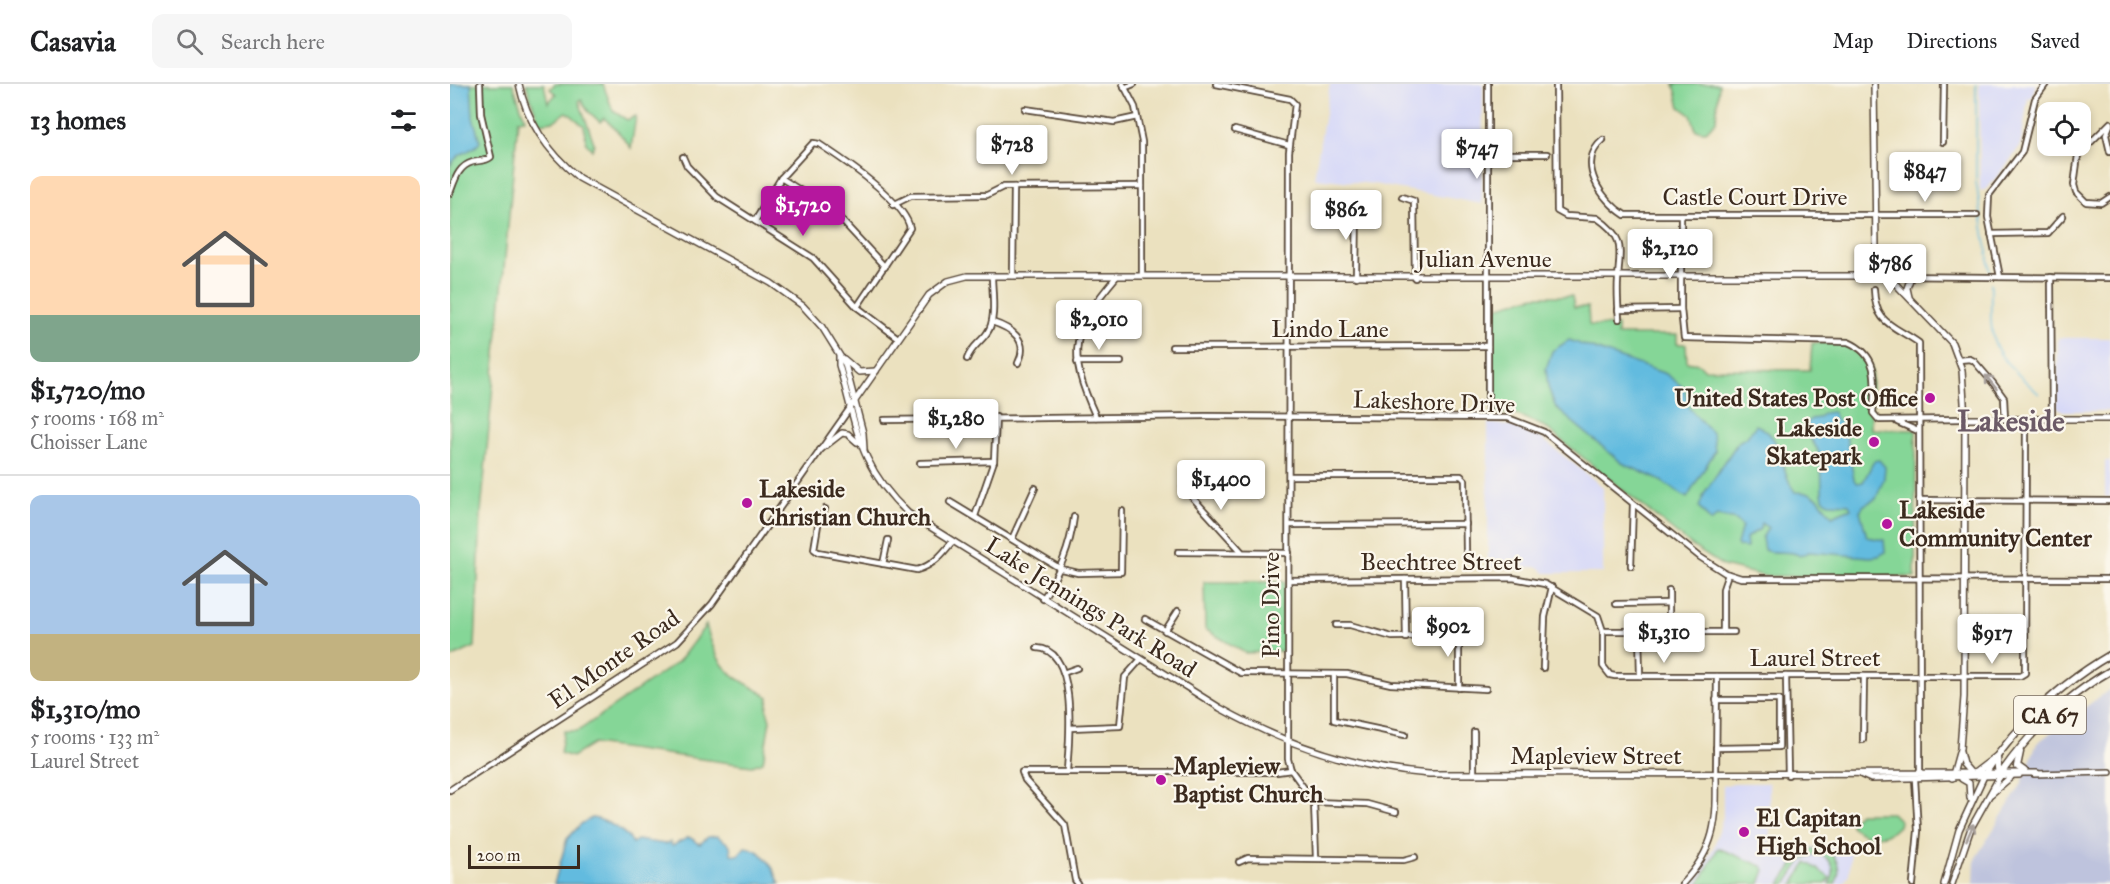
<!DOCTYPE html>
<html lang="en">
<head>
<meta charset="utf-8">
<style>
  body { margin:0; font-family:"IM FELL Great Primer",serif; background:#f6f6f6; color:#202124; height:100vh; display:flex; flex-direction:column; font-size:22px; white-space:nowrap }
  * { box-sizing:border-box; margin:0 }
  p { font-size:20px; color:#757577 }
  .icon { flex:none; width:33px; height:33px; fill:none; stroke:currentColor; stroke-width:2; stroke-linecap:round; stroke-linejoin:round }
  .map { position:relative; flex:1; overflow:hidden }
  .drawer { display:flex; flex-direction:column; background:#fff; width:450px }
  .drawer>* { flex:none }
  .buttons { position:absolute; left:1587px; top:18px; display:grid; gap:12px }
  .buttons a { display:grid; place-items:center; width:54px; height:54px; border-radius:12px; background:#fff; box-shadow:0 3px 9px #0003; font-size:30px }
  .scale { position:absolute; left:18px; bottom:15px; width:112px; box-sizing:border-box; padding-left:6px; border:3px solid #3b2a1e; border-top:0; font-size:16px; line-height:21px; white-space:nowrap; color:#3b2a1e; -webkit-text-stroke:4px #fbf7ec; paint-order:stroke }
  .price { position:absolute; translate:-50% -51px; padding:0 14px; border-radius:6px; background:#fff; color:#222; font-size:20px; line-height:39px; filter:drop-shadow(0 2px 3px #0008) }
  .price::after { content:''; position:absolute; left:50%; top:36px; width:18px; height:14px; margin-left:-9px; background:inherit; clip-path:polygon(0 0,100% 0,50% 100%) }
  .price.selected { background:#b5179e; color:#fff }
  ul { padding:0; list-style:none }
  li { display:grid; align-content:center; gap:12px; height:318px; padding:0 30px }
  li+li { border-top:2px solid #e0e0e0 }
  li span { display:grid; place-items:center; height:186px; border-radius:12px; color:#555 }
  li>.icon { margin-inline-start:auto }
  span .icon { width:108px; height:108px; fill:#fffc; stroke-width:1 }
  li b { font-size:26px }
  h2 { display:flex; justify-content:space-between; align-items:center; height:72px; padding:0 30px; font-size:26px }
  header { display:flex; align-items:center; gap:36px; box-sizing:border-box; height:84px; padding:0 30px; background:#fff; border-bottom:2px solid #e0e0e0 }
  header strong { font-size:28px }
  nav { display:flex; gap:33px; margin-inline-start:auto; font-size:21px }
  .search { width:420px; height:54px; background:#f6f6f6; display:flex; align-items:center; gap:15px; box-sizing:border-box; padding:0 21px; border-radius:12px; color:#757577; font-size:22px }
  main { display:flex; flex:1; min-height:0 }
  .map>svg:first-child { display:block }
</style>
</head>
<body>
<header>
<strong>Casavia</strong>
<div class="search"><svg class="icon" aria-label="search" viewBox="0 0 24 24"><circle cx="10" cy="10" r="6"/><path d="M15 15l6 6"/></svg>Search here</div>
<nav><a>Map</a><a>Directions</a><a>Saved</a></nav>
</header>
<main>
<section class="drawer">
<h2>13 homes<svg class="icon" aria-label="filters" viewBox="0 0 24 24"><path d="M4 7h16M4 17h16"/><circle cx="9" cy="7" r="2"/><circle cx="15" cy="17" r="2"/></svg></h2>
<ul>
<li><span style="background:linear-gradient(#ffd9b3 75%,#7fa58c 0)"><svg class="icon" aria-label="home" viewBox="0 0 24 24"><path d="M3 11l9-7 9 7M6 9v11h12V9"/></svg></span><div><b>$1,720/mo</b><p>5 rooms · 168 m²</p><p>Choisser Lane</p></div></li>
<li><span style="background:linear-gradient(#a9c7e8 75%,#c2b280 0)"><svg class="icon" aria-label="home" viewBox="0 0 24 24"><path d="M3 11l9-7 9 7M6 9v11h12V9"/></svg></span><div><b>$1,310/mo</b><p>5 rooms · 133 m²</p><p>Laurel Street</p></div></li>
</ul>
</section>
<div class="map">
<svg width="1660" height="800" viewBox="0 0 1660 800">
  <rect width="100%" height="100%" fill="#fbf7ec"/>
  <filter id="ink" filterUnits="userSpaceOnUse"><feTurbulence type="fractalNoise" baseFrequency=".0167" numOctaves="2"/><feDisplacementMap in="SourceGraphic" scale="12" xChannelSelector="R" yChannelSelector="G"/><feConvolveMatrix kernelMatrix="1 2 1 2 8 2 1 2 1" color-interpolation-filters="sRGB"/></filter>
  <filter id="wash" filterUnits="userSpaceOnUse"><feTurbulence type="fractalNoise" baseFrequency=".008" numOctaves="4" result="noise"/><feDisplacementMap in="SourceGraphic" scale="24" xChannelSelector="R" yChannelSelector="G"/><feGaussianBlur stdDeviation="1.35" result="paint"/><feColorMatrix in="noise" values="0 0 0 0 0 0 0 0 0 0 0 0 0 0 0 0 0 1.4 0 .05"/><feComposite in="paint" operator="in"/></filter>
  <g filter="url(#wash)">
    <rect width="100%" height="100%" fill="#ebe1bf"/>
    <g fill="#d6d8f8">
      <path d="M880 0H1033L1032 120 924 100 864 94Z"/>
      <path d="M1529 0H1586L1581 15 1578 14 1571 59 1565 70 1537 105 1530 107Z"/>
      <path d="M1608 254H1660V327H1612L1607 324Z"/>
      <path d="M1038 339 1070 343 1091 354 1153 403V489H1095L1089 483H1041L1038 477Z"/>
      <rect x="1655" y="377" width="5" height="36"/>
      <path d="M1319 699 1320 763H1401L1399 790 1393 800H1239L1245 795 1264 763 1273 733V702L1284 699Z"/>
    </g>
    <path fill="#bec3dd" d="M1660 605V800H1524L1525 775 1571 701 1587 659Z"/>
    <g fill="#85d697" stroke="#60805a" stroke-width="1.5">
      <path d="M0 0H63L75 35 68 36 31 428 25 563 0 574Z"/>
      <path d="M76 0H94L98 19 106 10 100 5 105 0H153L163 27 177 36 186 32 181 64C172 51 165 44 154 34L150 38 138 27 131 15 129 17 144 59 142 66 136 59 134 42 117 28 104 37 89 39Z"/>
      <path d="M1224 0H1269L1266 37 1256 47 1246 46 1241 31 1230 23Z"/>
      <path d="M1085 212H1122L1124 223H1138L1139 241 1167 242V251H1227V260H1236L1237 278 1249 280 1254 285 1360 286 1362 259H1395L1418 278 1422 286 1421 345 1466 346 1465 493 1314 492 1273 482 1242 462 1095 343 1065 330 1043 329V224Z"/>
      <path d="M754 498H835L834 567 795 569 755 545Z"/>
      <path d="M256 541C269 589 279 589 319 613L317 626 320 636 313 678 302 682 143 660 122 673 110 669 114 647H128L229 577Z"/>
      <path d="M1409 729H1442L1450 737 1449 742C1436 756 1415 754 1401 742V737Z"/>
      <path d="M1268 764 1312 782 1315 786 1310 800H1249Z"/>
      <path d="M1354 765C1359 766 1363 764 1369 765 1387 767 1393 785 1385 800H1379C1388 786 1382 772 1365 770L1353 775 1336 800H1330Z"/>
      <path d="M1357 778 1380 794 1376 800H1343Z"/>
    </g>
    <g fill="#62bbdf" stroke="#4e727e" stroke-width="1.5">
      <path d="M0 0H21L23 33 30 58C23 69 10 65 0 82Z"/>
      <path d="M1119 256 1216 290 1234 304 1239 324 1263 350 1265 367 1237 414 1211 397 1172 379 1106 324 1098 303 1096 285 1102 267Z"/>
      <path d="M1383 328 1386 336 1394 340 1404 396 1407 399 1413 398 1424 377 1429 376 1435 383 1434 394 1426 415 1414 421 1410 427 1417 453 1434 456 1435 468 1429 472 1420 473 1359 468 1350 472C1341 465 1326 471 1314 466L1312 454 1318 444 1311 439 1310 445 1296 454 1297 464 1289 463 1287 460 1292 442 1286 436 1267 432 1261 438 1249 423 1255 408 1288 358 1297 353 1306 341C1336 353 1328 386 1345 408L1359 409 1368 414 1382 432 1401 424 1399 420 1379 419 1373 415C1370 399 1374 383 1368 367 1364 357 1355 351 1355 341L1361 335 1368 334 1374 329Z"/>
      <path d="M142 734C157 736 175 747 183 759L187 756 215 760 220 758 222 762 239 753 250 760 258 753 267 752 280 761 281 770 288 771 295 763C313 765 324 784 330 800H104L117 755 132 739Z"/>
    </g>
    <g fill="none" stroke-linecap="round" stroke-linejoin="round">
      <g stroke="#62bbdf" stroke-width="1.5">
        <path d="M1526 0V98L1540 187"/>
        <path d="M1541 199C1540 267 1540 264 1589 310"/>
      </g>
    </g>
  </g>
  <g filter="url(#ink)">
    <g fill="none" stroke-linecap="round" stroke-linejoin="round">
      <g stroke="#554536" stroke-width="8">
        <g id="minor">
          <path d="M673 0 685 23 692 58V192"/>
          <path d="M766 0 840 15 845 20 839 68 838 675 841 686 864 718 866 774"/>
          <path d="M1106 0 1107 127 1116 132 1147 134C1177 154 1169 167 1168 196 1167 209 1168 222 1169 235"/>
          <path d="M674 4 684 0"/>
          <path d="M575 25 664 38 687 33"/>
          <path d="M1660 39 1628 71 1624 101 1626 108 1636 118 1651 119 1660 113"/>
          <path d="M1660 41 1656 51 1660 68"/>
          <path d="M785 46 839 61"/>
          <path d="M1153 56C1125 79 1152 117 1175 131H1527"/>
          <path d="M1493 58 1494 0"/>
          <path d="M1038 70H1097"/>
          <path d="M233 73 237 82 267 113 363 174 407 223 448 254"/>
          <path d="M331 94 384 128 435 183"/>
          <path d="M0 109C5 96 8 82 23 78 30 76 35 78 41 73L31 30 30 0"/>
          <path d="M952 113 964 117 965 194"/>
          <path d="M443 121 461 112 537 111 553 103 692 102"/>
          <path d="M1231 131V225L1234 254 1398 258C1431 272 1425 299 1423 329L1429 336 1515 335"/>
          <path d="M305 137 331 94 363 59 369 60C392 75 454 116 460 144L407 223"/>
          <path d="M1541 150 1598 149 1613 132"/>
          <path d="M563 192 564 103"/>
          <path d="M1438 192 1660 194"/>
          <path d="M906 193 907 121"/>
          <path d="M1550 193 1538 133 1539 111 1572 68 1585 15 1596 0"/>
          <path d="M1601 193 1602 335"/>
          <path d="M1424 205C1425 241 1444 241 1469 259L1470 687"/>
          <path d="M1168 226 1231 225"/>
          <path d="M542 238C561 244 580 256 568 279"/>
          <path d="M722 263 1038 262"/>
          <path d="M517 275C521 263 530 259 537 249 547 236 542 208 542 192"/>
          <path d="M1509 276 1520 275 1524 277 1543 299 1554 314 1555 335"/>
          <path d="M627 278H671"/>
          <path d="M646 333C616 267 621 246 667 192"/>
          <path d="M1038 333V0"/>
          <path d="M434 336 755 332 1058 334 1094 348 1250 473 1275 489 1291 494 1660 495"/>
          <path d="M1447 338 1468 347"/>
          <path d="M470 379 544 377"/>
          <path d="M839 392H1011L1015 396 1016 466"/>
          <path d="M733 403 791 467"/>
          <path d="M1469 416 1660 417"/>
          <path d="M500 418 611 485 628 489 671 488 672 427"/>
          <path d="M375 425 368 441 364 465 368 468 467 486C483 481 491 472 502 458"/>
          <path d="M525 432 544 377 546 333"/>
          <path d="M839 441 1016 440"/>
          <path d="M562 455 585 404"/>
          <path d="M728 468 839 469"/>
          <path d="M433 480 438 456"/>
          <path d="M1181 482 1183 420"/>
          <path d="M1278 490 1273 505V548H1284"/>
          <path d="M955 495 956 554"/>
          <path d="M839 496 1063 494 1095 500 1148 532 1153 547V582L1160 591 1165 592H1570L1575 589 1576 335"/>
          <path d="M1219 506V519"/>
          <path d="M593 515C609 488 620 465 624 433"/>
          <path d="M1166 520 1219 519V548L1189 547"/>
          <path d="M695 535 791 589 897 590 941 600 1036 605"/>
          <path d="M886 541H900L942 553 999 552 1007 555"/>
          <path d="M1006 543 1009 562V604"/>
          <path d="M715 547 728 527"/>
          <path d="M1153 547H1189L1190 592"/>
          <path d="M1219 548H1273"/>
          <path d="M587 564C629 565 619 660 617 686"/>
          <path d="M1093 584 1095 533 1102 503"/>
          <path d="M613 589 627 584"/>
          <path d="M884 590V636L955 651"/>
          <path d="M1336 592 1338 691"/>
          <path d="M620 644 670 642 675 593 691 575"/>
          <path d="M1024 648V690"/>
          <path d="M1413 656 1414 592"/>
          <path d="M1266 664 1329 663V616H1266"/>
          <path d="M1266 691 1267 592"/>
          <path d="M0 706 227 558 262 520 400 324"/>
          <path d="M864 718 917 720 946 728"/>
          <path d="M789 778 798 774 954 776 965 773"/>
          <path d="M628 800 625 796 615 741 575 696 572 688H827L841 686"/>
          <path d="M1463 800 1468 747 1465 695"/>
        </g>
      </g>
      <g stroke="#554536" stroke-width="8">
        <g id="major">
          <path d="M69 0C77 39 99 69 129 94L321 199 353 222 372 243 395 280 413 349 414 365"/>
          <path d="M1424 0 1426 165 1438 192 1502 259 1512 286 1515 335 1514 613 1510 665 1502 694"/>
          <path d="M1459 213 1457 204 1461 193"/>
          <path d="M389 272V281C407 343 408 382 458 429L770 624C836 661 903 684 979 690L1587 689"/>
          <path d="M394 275 409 288 426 287"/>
          <path d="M400 324 479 211 498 197 517 192H1438"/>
          <path d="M1515 335H1660"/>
          <path d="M370 366 392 349 398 350 407 358"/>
          <path d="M1510 668 1513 680 1520 688"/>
          <path d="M1584 690 1660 688"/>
          <path d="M1412 691 1421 695 1569 691"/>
          <path d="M1512 695 1519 699 1520 714"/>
          <path d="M1541 710 1561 693"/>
          <path d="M1232 800C1266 764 1267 737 1266 691"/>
          <path d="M1494 800 1509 746 1534 692"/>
          <path d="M1502 800 1521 744 1550 692"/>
        </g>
      </g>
      <g stroke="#554536" stroke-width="9">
        <g id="highway">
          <path d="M1570 668 1567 682 1574 687"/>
          <path d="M1547 674 1549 693"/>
          <path d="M1536 688C1568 640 1610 600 1660 571"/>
          <path d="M1552 688C1581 647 1616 612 1660 587"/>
          <path d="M1525 689 1546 673"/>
        </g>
      </g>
      <use href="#minor" stroke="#fff" stroke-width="4.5"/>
      <use href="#major" stroke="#fff" stroke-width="5"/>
      <use href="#highway" stroke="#fff" stroke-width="6"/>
    </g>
    <defs><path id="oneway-shaft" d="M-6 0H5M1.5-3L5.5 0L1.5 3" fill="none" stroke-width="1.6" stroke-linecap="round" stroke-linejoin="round" transform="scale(1.5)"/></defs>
    <g stroke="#a79f9a">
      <use href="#oneway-shaft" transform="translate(1541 298) rotate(-129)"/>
      <use href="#oneway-shaft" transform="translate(1520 748) rotate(-67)"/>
    </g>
  </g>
  <g fill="#b5179e" stroke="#fbf7ec" stroke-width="2">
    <circle cx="1480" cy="314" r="6"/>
    <circle cx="1424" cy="358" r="6"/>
    <circle cx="297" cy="419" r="6"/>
    <circle cx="1437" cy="440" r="6"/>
    <circle cx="711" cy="696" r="6"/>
    <circle cx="1294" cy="748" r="6"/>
  </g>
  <g text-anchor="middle" stroke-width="4.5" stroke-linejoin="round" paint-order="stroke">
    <rect fill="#fbf7ec" stroke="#75685c" stroke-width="1.5" x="1564" y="612" width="72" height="38" rx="4.5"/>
    <g font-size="22" font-weight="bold" fill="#3b2a1e">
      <text x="1600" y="639">CA 67</text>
    </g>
    <g font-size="24" fill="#3b2a1e" stroke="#fbf7ec">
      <text x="1305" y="121">Castle Court Drive</text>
      <text x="1034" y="183">Julian Avenue</text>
      <text x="880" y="253">Lindo Lane</text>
      <text transform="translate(984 318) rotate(2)" y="8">Lakeshore Drive</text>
      <text x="991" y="486">Beechtree Street</text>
      <text transform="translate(821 521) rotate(-90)" y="8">Pino Drive</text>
      <text transform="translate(641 523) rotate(32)" y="8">Lake Jennings Park Road</text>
      <text x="1365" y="582">Laurel Street</text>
      <text transform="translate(164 575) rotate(-35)" y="8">El Monte Road</text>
      <text x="1146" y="680">Mapleview Street</text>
    </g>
    <g font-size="24" font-weight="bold" fill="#3b2a1e" stroke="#fbf7ec" text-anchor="start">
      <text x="1468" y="322" text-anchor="end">United States Post Office</text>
      <text x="1412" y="352" text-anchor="end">Lakeside<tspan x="1412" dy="28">Skatepark</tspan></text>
      <text x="309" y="413">Lakeside<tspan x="309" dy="28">Christian Church</tspan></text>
      <text x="1449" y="434">Lakeside<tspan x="1449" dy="28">Community Center</tspan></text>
      <text x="723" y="690">Mapleview<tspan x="723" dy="28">Baptist Church</tspan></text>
      <text x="1306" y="742">El Capitan<tspan x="1306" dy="28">High School</tspan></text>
    </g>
    <g font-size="30" font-weight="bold" fill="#6b5a66" stroke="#fbf7ec">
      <text x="1561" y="347">Lakeside</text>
    </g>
  </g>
</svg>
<div class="buttons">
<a><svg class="icon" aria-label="locate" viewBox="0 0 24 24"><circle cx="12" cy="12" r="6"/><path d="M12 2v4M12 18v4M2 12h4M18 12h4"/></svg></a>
</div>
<div class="scale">200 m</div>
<b class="price" style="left:562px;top:92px">$728</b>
<b class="price" style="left:1027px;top:96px">$747</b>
<b class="price" style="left:1475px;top:119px">$847</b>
<b class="price selected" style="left:353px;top:153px">$1,720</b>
<b class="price" style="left:896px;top:157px">$862</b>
<b class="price" style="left:1220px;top:196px">$2,120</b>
<b class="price" style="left:1440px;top:211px">$786</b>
<b class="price" style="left:649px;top:267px">$2,010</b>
<b class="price" style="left:506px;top:366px">$1,280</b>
<b class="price" style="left:771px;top:427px">$1,400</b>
<b class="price" style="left:998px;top:574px">$902</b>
<b class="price" style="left:1214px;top:580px">$1,310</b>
<b class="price" style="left:1542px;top:581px">$917</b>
</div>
</main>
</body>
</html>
